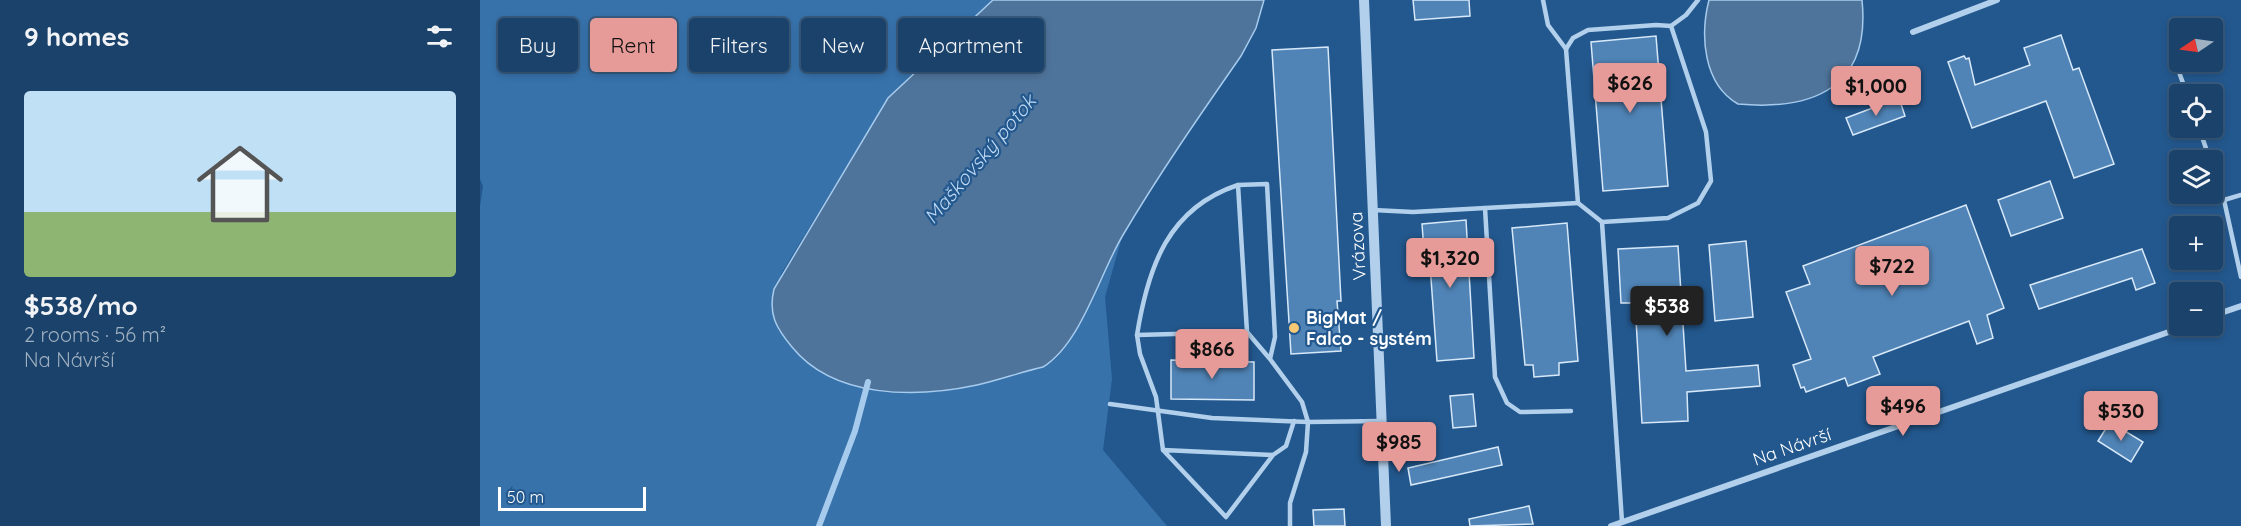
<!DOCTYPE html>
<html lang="en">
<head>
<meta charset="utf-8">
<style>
  body { margin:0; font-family:Quicksand,sans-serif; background:#274d72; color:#f1f3f6; height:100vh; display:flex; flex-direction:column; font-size:22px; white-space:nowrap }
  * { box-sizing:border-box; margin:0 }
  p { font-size:20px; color:#9fb0c1 }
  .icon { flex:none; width:33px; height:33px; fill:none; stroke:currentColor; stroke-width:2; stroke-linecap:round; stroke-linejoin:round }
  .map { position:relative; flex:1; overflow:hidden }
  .panel { display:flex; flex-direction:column; background:#1a426a; width:480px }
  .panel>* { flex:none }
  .guide { position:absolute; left:18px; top:18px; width:570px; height:54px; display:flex; gap:12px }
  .needle { width:39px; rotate:257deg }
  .buttons { position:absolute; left:1689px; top:18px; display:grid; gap:12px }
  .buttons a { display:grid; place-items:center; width:54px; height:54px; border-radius:6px; background:#1a426a; box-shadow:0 3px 9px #0003,0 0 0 2px #385b7e; font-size:30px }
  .scale { position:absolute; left:18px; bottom:15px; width:148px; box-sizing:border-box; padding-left:6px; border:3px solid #fff; border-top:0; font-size:16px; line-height:21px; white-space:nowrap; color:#fff; -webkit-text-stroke:4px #23588e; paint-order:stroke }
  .price { position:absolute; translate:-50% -51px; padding:0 14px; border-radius:6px; background:#e69b98; color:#111; font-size:20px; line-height:39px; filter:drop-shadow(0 2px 3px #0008) }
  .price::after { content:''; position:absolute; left:50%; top:36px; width:18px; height:14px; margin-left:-9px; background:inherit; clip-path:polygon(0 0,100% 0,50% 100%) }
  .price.current { background:#222; color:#fff }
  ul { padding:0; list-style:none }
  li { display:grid; align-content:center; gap:12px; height:318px; padding:0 24px }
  li span { display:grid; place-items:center; height:186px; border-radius:6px; color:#555 }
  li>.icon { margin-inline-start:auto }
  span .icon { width:108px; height:108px; fill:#fffc; stroke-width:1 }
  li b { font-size:26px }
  h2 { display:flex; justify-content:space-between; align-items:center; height:72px; padding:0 24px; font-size:26px }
  .pill { padding:0 21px; border-radius:6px; background:#1a426a; box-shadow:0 3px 9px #0003,0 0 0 2px #385b7e; font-size:21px; line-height:54px }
  .pill.current { background:#e69b98; color:#111 }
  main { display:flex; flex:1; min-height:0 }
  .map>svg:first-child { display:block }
</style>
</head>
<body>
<main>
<section class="panel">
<h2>9 homes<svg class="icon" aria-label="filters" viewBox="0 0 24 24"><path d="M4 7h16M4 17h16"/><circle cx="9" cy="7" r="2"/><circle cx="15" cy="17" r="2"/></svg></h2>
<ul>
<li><span style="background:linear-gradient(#bfe0f5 65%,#8fb573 0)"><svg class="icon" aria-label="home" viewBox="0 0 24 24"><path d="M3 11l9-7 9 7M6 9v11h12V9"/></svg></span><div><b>$538/mo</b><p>2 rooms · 56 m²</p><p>Na Návrší</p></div></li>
</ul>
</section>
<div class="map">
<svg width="1761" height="526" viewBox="0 0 1761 526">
  <rect width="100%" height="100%" fill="#23588e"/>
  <path fill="#3772ab" d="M0 0H513L408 98 301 274 298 330C307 341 316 355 329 363 385 402 464 398 526 376 542 370 561 370 574 360 595 344 627 264 642 237L625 297 632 379 623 450 687 526H0V206L3 186 0 179Z"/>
  <g fill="#4f749b" stroke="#a6cbed" stroke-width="1.5">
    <path d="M513 0H784L776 28 761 56C720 115 679 174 643 235 620 273 601 344 563 367 541 372 519 380 497 385 436 398 354 399 312 347 296 328 288 314 294 289L408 98Z"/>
    <path d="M1229 0H1382C1391 87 1334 111 1258 104 1223 84 1220 35 1229 0Z"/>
  </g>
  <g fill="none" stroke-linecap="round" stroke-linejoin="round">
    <path stroke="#a6cbed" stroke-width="6" d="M339 526 375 431 388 382"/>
  </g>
  <g fill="#5084b7" stroke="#d7e8f9" stroke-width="1.5">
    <path d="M933 0H989L990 16 935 20Z"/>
    <path d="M1581 35 1593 70 1599 68 1634 164 1594 178 1566 101 1492 128 1468 62 1484 56 1486 59 1489 58 1495 85 1550 65 1544 48Z"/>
    <path d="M1176 36 1188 186 1123 191 1111 42Z"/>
    <path d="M848 47 861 301H857L861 351 811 354 792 50Z"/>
    <path d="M1419 98 1425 116 1373 135 1366 118Z"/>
    <path d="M1570 181 1583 218 1531 236 1518 200Z"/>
    <path d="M1486 205 1524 308 1507 315 1513 338 1497 344 1489 321 1393 357 1400 374 1368 386 1365 378 1326 392 1324 387 1321 388 1313 365 1331 359 1306 292 1330 284 1323 266Z"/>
    <path d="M986 220 994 358 957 361 949 251H944L942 224Z"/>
    <path d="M1087 223 1098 361 1079 363V375L1054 377 1053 365H1045L1032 228Z"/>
    <path d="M1266 241 1273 317 1235 321 1229 245Z"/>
    <path d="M1198 246 1206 371 1278 365 1280 386 1207 392 1208 421 1162 423 1155 303H1141L1138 249Z"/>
    <path d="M1662 249 1675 283 1656 290 1652 278 1559 309 1550 285Z"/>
    <path d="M691 360 774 362V400L691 399Z"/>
    <path d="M993 394 996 426 973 428 970 396Z"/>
    <path d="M1630 422 1663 442 1651 462 1618 441Z"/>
    <path d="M1018 447 1022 465 931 485 928 468Z"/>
    <path d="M1049 506 1053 524 990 526 989 519Z"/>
    <path d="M864 509 865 526H834L833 510Z"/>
  </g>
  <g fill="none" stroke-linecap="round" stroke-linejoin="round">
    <g stroke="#b2d0ec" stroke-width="4.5">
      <path d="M1063 0 1068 25 1086 49"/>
      <path d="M1176 25 1191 26 1226 132 1231 181 1218 203 1188 218 1122 222 1098 203 1086 49 1093 38 1108 30Z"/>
      <path d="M1191 26 1206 15 1218 0"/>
      <path d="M1692 53 1707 94"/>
      <path d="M1719 128 1730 160"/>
      <path d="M1732 167 1744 200 1761 277"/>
      <path d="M758 185C688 208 668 267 657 335L767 332"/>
      <path d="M1744 200 1761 195"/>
      <path d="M1005 208 1015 377 1027 403 1040 412 1091 411"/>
      <path d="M893 210 933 212 1098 203"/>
      <path d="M1122 222 1142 522"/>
      <path d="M657 335 660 354 676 397 683 450"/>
      <path d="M790 359 795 337 787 184 758 185 767 332 790 359 822 402 828 422 901 421"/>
      <path d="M630 404 732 418 828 422 826 452 810 503V526"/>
      <path d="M793 455 683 450 746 517 793 455 806 446 814 421"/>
    </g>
    <g stroke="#b2d0ec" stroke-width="6">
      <path d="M1433 32 1517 0"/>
      <path d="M1732 316 1761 306"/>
      <path d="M1131 526 1706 326"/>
    </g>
    <path stroke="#b2d0ec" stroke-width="10" d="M884 0 906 526"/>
  </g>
  <circle fill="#f7c975" stroke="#23588e" stroke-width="2" cx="814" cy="328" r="6"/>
  <g text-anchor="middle" stroke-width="4.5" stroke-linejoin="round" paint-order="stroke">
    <g font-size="18" fill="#fff" stroke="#23588e">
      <text transform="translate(878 246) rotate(-93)" y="6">Vrázova</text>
      <text transform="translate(1312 447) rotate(-19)" y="6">Na Návrší</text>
    </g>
    <g font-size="18" font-weight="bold" fill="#fff" stroke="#23588e" text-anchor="start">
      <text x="826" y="324">BigMat /<tspan x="826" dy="21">Falco - systém</tspan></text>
    </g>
    <g font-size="20" font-style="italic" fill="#bed9f3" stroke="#23588e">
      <text transform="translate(500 159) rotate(-50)" y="7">Maškovský potok</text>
    </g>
  </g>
</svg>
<div class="buttons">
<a><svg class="needle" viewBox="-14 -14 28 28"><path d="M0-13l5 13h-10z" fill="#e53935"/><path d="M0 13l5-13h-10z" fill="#9fb0c1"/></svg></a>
<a><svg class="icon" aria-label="locate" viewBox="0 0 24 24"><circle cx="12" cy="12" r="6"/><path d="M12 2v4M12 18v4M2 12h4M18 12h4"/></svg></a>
<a><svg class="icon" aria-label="layers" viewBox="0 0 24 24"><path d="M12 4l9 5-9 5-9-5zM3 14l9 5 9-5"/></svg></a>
<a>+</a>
<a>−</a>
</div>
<div class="scale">50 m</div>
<b class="price" style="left:1150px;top:114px">$626</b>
<b class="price" style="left:1396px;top:117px">$1,000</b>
<b class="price" style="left:970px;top:289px">$1,320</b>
<b class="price" style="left:1412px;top:297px">$722</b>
<b class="price current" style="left:1187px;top:337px">$538</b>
<b class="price" style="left:732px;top:380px">$866</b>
<b class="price" style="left:1423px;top:437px">$496</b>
<b class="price" style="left:1641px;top:442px">$530</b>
<b class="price" style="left:919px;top:473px">$985</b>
<div class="guide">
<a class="pill">Buy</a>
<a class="pill current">Rent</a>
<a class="pill">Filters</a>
<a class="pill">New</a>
<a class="pill">Apartment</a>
</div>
</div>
</main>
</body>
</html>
